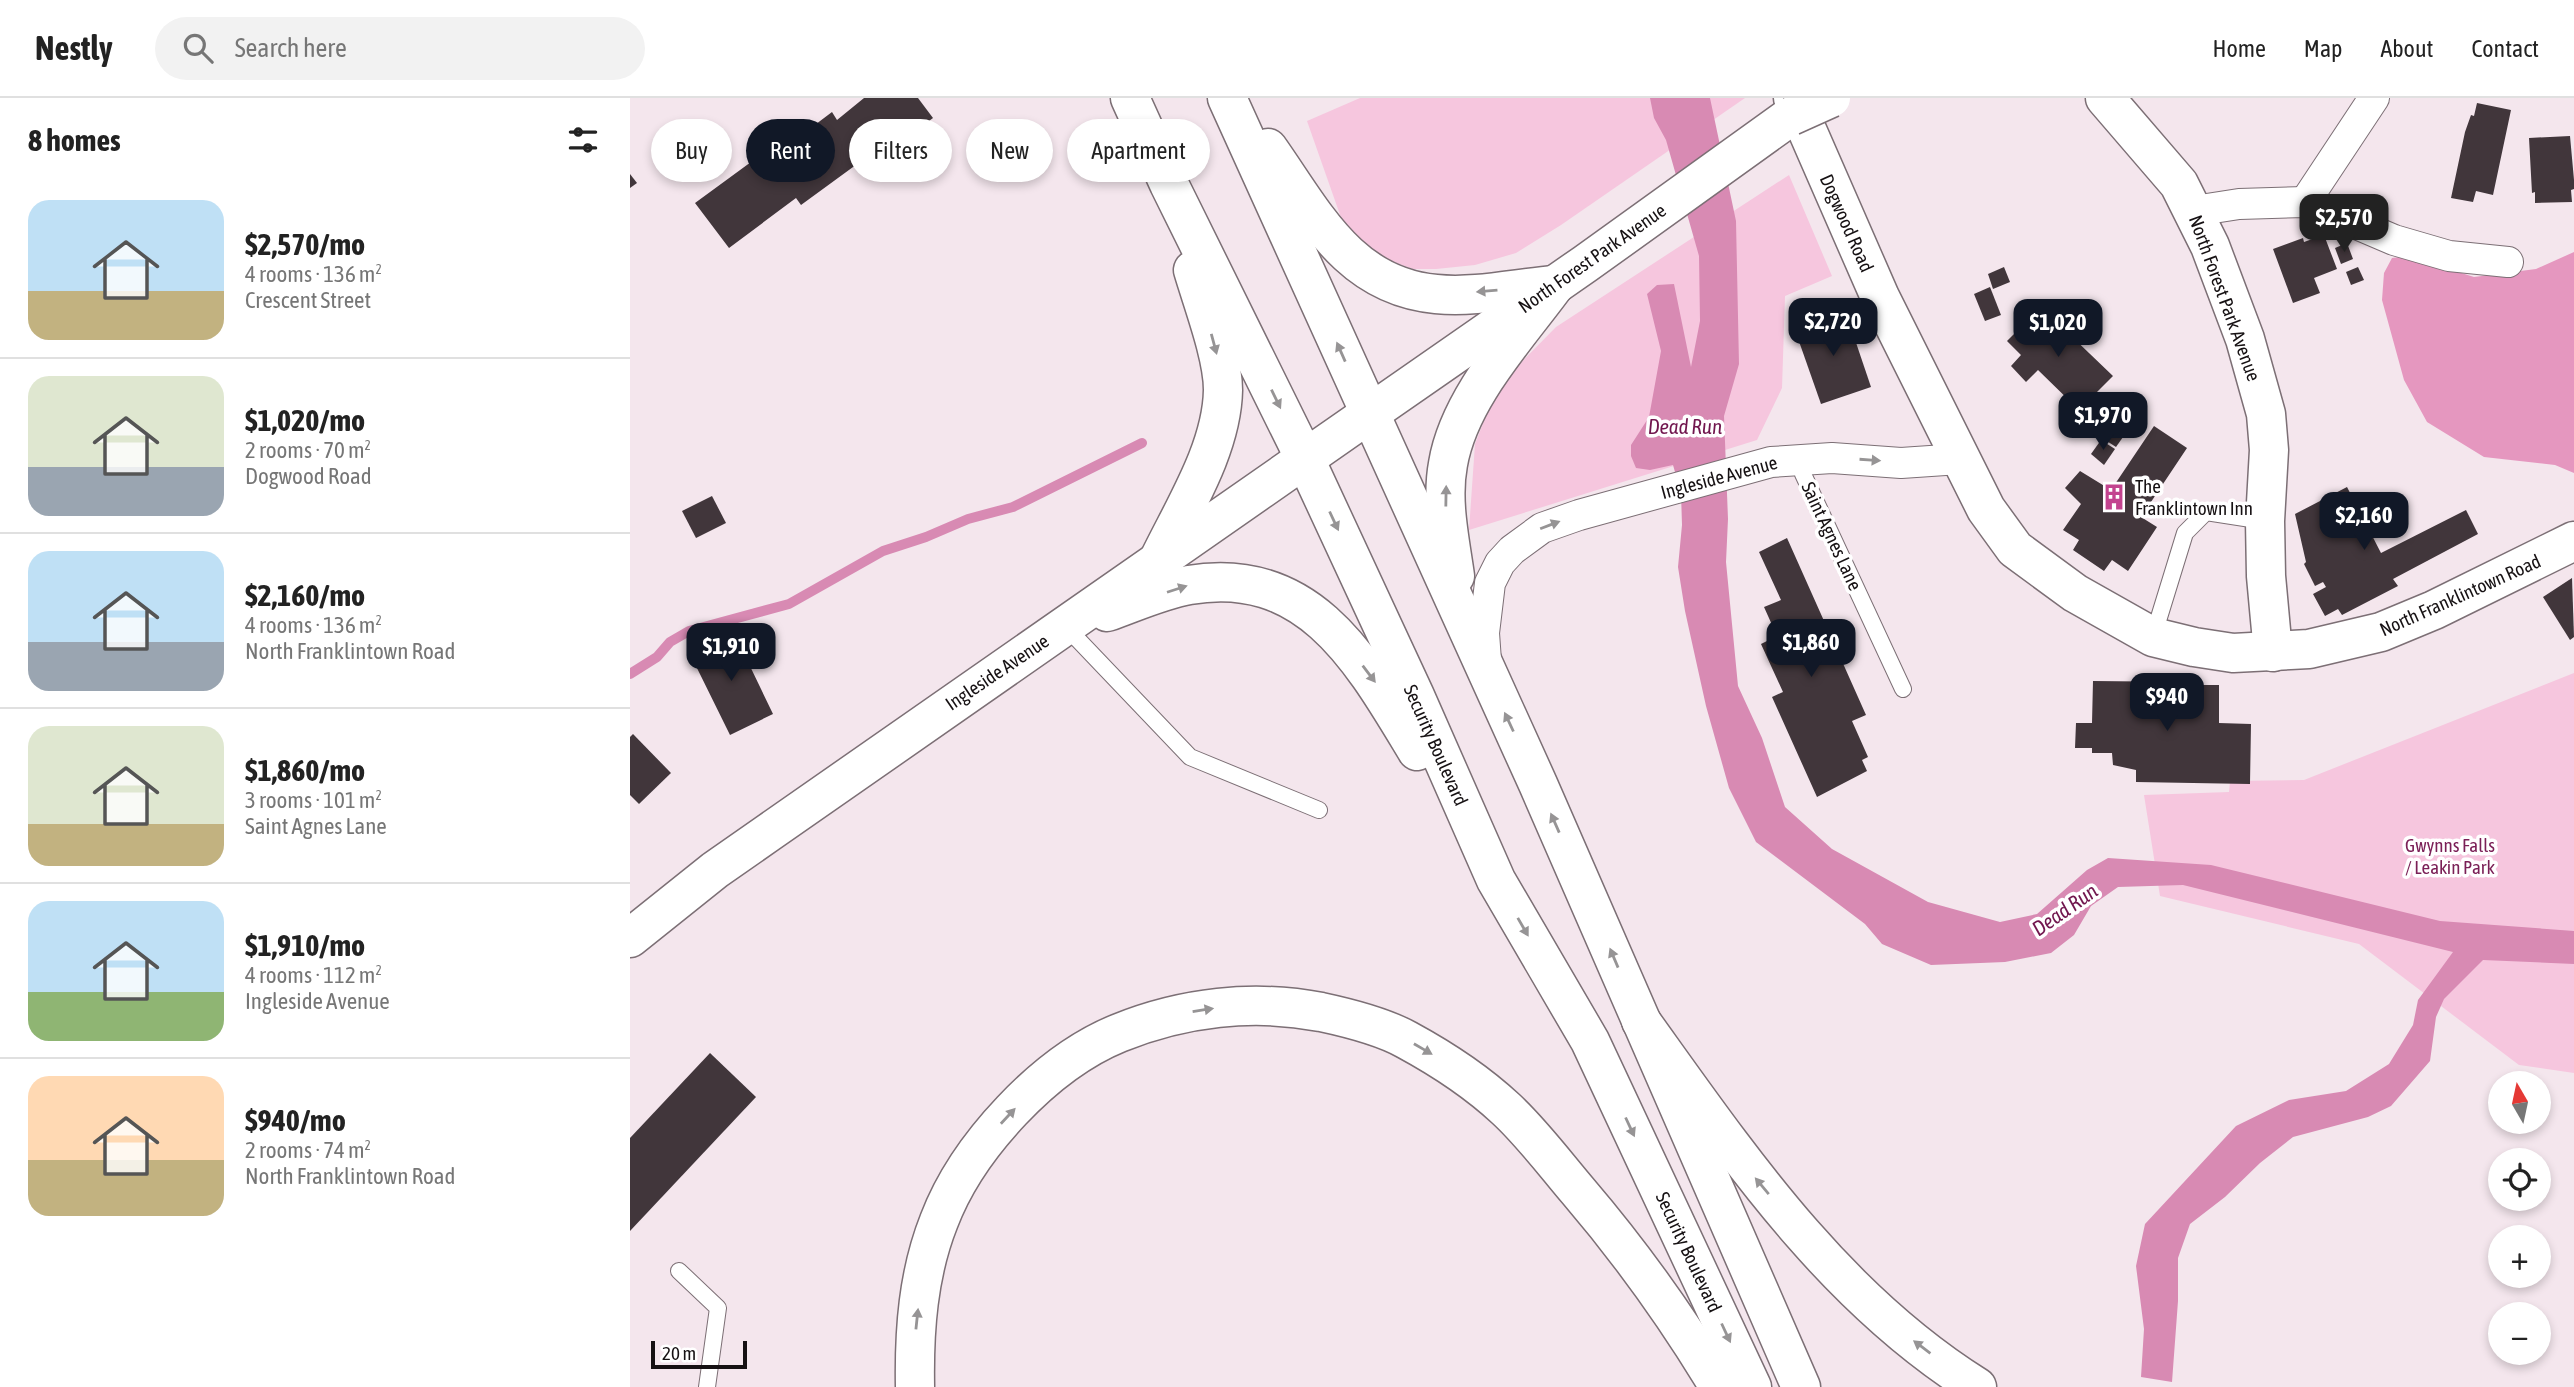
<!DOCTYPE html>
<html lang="en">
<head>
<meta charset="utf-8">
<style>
  body { margin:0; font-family:"Asap Condensed",sans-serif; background:#f2f2f2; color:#222; height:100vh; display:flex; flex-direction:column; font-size:26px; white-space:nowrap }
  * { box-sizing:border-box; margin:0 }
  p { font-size:23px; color:#767676 }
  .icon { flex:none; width:38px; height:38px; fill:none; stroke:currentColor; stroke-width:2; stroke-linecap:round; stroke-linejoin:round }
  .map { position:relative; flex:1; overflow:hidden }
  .side { display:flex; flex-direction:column; background:#fff; width:630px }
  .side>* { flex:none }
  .top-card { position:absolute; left:21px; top:21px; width:665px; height:63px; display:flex; gap:14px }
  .needle { width:46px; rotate:351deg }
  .tools { position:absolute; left:1858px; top:973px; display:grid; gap:14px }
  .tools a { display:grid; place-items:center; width:63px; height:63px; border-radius:50%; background:#fff; box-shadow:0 4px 10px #0003; font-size:35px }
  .scale { position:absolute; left:21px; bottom:18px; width:96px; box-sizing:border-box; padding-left:7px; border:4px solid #161113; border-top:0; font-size:19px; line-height:24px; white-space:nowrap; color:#161113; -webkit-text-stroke:5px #fff; paint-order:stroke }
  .price { position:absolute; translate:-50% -60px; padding:0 16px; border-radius:14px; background:#111827; color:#fff; font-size:23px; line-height:46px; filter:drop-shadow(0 2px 4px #0008) }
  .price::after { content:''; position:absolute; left:50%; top:42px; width:21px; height:16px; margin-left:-10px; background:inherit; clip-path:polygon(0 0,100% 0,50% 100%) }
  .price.on { background:#222; color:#fff }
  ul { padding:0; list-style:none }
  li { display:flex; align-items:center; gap:21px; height:175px; padding:0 28px }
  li+li { border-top:2px solid #e0e0e0 }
  li span { display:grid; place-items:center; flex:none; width:196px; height:140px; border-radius:21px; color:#555 }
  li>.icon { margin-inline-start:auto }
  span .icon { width:84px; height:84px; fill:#fffc; stroke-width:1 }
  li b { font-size:30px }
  h2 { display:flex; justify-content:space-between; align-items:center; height:84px; padding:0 28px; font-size:30px }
  .tag { padding:0 24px; border-radius:32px; background:#fff; box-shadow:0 4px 10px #0003; font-size:24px; line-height:63px }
  .tag.on { background:#111827; color:#fff }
  header { display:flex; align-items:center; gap:42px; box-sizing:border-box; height:98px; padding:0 35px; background:#fff; border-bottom:2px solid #e0e0e0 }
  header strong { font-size:33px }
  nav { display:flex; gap:38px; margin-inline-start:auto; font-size:24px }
  .search { width:490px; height:63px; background:#f2f2f2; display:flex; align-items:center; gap:18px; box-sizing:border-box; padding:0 24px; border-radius:38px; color:#767676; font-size:26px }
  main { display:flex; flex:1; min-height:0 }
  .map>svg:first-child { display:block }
</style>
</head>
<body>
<header>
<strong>Nestly</strong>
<div class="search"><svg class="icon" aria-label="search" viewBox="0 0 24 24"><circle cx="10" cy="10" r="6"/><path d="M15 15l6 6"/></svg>Search here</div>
<nav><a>Home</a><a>Map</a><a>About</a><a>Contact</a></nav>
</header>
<main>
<section class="side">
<h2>8 homes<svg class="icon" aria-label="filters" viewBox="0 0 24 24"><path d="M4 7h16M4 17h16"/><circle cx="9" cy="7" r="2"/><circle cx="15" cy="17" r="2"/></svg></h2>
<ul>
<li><span style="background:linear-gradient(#bfe0f5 65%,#c2b280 0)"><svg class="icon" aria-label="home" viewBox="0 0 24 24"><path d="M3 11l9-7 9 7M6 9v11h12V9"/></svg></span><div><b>$2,570/mo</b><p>4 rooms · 136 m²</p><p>Crescent Street</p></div></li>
<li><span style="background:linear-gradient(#dfe7d0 65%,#9aa5b1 0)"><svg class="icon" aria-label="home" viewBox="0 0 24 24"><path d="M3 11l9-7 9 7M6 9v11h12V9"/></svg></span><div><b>$1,020/mo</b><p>2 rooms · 70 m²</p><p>Dogwood Road</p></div></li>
<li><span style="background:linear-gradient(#bfe0f5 65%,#9aa5b1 0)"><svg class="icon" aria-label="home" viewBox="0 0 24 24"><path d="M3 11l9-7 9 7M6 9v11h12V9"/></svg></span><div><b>$2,160/mo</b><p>4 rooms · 136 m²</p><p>North Franklintown Road</p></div></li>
<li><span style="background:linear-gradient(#dfe7d0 70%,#c2b280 0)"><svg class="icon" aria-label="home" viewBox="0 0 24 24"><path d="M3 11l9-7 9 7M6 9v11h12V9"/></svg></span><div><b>$1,860/mo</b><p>3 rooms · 101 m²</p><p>Saint Agnes Lane</p></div></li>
<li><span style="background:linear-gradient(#bfe0f5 65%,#8fb573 0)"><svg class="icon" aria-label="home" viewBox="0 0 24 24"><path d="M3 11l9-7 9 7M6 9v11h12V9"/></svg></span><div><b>$1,910/mo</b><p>4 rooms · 112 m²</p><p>Ingleside Avenue</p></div></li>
<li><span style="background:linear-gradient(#ffd9b3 60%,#c2b280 0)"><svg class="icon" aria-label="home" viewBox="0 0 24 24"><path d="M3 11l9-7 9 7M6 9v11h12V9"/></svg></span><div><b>$940/mo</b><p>2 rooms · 74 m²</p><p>North Franklintown Road</p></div></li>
</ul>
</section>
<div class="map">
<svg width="1944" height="1289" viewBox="0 0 1944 1289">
  <rect width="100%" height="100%" fill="#f4e6ed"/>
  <g fill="#f6c6de">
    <path d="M730 0H1115L931 127 886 155 845 167 806 171H783L755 161 715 131 677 23Z"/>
    <path d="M1159 77 1202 178 1155 198 1152 290 1127 342 839 432 845 346 867 289 926 229Z"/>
    <path d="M1944 575V975L1889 967 1729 846 1530 798 1514 697 1599 694 1600 683 1674 682Z"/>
  </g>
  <path fill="#e597bf" d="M1944 154V375L1925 367 1854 359 1797 324 1774 282 1752 202 1754 175 1762 160 1778 158 1844 179 1906 171Z"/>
  <path fill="#d88ab3" d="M1020 0H1080L1106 123 1109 266 1094 318 1098 421 1096 464 1108 588 1132 640 1155 709 1202 751 1298 804 1370 824 1407 816 1457 772 1478 760 1581 767 1810 823 1944 833V866L1853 862 1814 901 1806 919 1800 963 1761 1008 1738 1019 1663 1039 1630 1065 1595 1099 1560 1126 1548 1160V1203L1542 1284 1511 1279 1514 1231 1506 1168 1515 1126 1606 1028 1659 1002 1716 993 1759 966 1783 927 1788 902 1823 854 1553 787 1488 789 1461 808 1444 837 1421 855 1375 864 1301 867 1252 846 1235 826 1126 744 1099 690 1076 608 1055 513 1048 469 1052 427 1051 395 1043 367 1020 372 1006 370 1001 358V347L1019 319 1031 253 1017 196 1027 187 1044 186 1061 269 1070 223 1069 158 1036 42 1024 20Z"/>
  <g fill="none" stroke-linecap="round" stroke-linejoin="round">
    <path stroke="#d88ab3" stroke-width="10" d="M0 576 27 559 40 544 59 533 159 506 253 453 296 439 338 421 383 409 512 345"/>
  </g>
  <g fill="#41363b">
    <path d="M234 0H288L303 20 239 68 234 61 171 107 166 100 99 150 65 105 136 53 141 60 202 14 207 22Z"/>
    <path d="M1847 5 1881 12 1863 97 1846 93 1843 104 1821 100 1835 34 1841 17 1844 18Z"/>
    <path d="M1940 38 1944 82V91L1941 92 1942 104 1905 105V94L1902 95 1899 40Z"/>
    <path d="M0 76 7 85 0 90Z"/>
    <path d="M1694 137 1707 171 1684 180 1690 195 1663 205 1643 151 1673 140 1674 144Z"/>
    <path d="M1717 145 1723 161 1711 166 1705 150Z"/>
    <path d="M1374 169 1380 184 1363 191 1358 176Z"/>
    <path d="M1728 169 1734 182 1721 187 1716 174Z"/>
    <path d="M1360 189 1371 217 1355 223 1344 196Z"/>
    <path d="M1411 209 1483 278 1449 312 1408 272 1396 284 1381 268 1391 257 1377 243Z"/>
    <path d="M1216 215 1241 289 1191 306 1165 232Z"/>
    <path d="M1490 307 1507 319 1486 349 1469 338Z"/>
    <path d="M1524 328 1557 350 1511 419 1527 429 1498 473 1482 462 1474 473 1443 452 1449 442 1433 432 1451 406 1435 390 1450 373 1481 392Z"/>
    <path d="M1471 342 1485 351 1474 367 1461 356Z"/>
    <path d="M1717 389 1751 455 1836 412 1848 436 1763 481 1768 488 1712 517 1708 511 1695 518 1683 496 1696 489 1693 484 1685 488 1674 466 1676 464 1665 416Z"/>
    <path d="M82 398 96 425 66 440 52 413Z"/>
    <path d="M1157 440 1236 617 1222 623 1238 659 1232 662 1237 673 1187 699 1142 599 1153 594 1131 546 1147 538 1134 509 1151 502 1129 454Z"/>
    <path d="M1942 480 1944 539 1940 542 1913 499Z"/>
    <path d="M105 537 143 616 100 637 64 564 66 563 59 548 80 538 84 547Z"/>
    <path d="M1463 583 1563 584V587H1589V625L1621 626 1620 686 1506 684V672L1483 667 1482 655H1462V650H1445L1446 625H1462Z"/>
    <path d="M3 636 41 675 9 706 0 697V639Z"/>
    <path d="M80 955 126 999 0 1133V1040Z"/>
  </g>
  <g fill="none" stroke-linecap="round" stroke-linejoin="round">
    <g stroke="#7c6f75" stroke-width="18">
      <g id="lane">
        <path d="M1173 376 1273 591"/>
        <path d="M435 528 560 659 689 712"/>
        <path d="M1523 539 1555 435 1576 414 1634 423"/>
        <path d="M49 1173 88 1210 77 1289"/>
      </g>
    </g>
    <g stroke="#7c6f75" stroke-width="32">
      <g id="street">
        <path d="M1675 104 1744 0"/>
        <path d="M1564 113 1609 106 1675 104 1764 142 1819 158 1878 164"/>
        <path d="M856 563 854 535 860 485 870 465 882 452 912 430 949 417 1141 364 1202 360 1271 365 1330 361"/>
      </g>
    </g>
    <g stroke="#7c6f75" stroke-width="41">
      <g id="secondary">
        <path d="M1163 0 1250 199 1356 411 1385 451 1445 495 1523 539 1564 549 1603 555 1679 551 1751 534 1804 512 1944 443"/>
        <path d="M1475 0 1549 86 1580 148 1615 241 1636 316 1639 352 1635 423 1636 478 1643 554"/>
        <path d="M739 316 955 166 1161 18"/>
      </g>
    </g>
    <g stroke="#7c6f75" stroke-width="41">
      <g id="primary">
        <path d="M500 0 539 86 675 361 785 598 866 782 960 943 1122 1289"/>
        <path d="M597 0 908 686 1171 1289"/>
        <path d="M638 50C684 115 718 188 806 196 845 200 887 190 925 187"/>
        <path d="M528 463C553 411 592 351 593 292 593 258 573 206 563 172"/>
        <path d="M825 478C820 442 811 403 818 366 829 300 887 239 925 187"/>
        <path d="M477 514C503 505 531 492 559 487 680 466 733 564 787 653"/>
        <path d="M0 840 85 772 138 735 739 316"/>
      </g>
    </g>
    <g stroke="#7c6f75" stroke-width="41">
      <g id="highway">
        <path d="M1011 923C1108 1058 1203 1199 1347 1289"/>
        <path d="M285 1289C284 1232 288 1176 309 1123 337 1049 415 965 489 935 553 909 623 901 691 914 719 920 752 928 777 942 812 961 847 984 876 1011 902 1035 925 1066 948 1093 1001 1155 1047 1219 1089 1289"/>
      </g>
    </g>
    <use href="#lane" stroke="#fff" stroke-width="16"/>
    <use href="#street" stroke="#fff" stroke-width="30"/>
    <use href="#secondary" stroke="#fff" stroke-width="38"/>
    <use href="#primary" stroke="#fff" stroke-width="38"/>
    <use href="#highway" stroke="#fff" stroke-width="38"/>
    <g stroke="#7c6f75" stroke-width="41" stroke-linecap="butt">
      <path id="secondary-bridge" d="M1161 18 1201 0"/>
    </g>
    <use href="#secondary-bridge" stroke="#fff" stroke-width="38"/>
  </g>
  <defs><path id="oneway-solid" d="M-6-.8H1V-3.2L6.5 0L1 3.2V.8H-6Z" transform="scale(1.75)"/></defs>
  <g fill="#969495">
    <use href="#oneway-solid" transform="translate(857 193) rotate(175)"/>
    <use href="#oneway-solid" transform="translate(584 246) rotate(75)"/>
    <use href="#oneway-solid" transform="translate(711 254) rotate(-114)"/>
    <use href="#oneway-solid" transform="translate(646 301) rotate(64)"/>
    <use href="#oneway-solid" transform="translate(1240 362) rotate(4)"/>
    <use href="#oneway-solid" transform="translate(816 398) rotate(-89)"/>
    <use href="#oneway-solid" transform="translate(704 423) rotate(65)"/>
    <use href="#oneway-solid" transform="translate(920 427) rotate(-21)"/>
    <use href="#oneway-solid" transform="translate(547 491) rotate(-18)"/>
    <use href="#oneway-solid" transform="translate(739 576) rotate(53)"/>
    <use href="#oneway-solid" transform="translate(879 624) rotate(-115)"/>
    <use href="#oneway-solid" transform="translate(925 725) rotate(-114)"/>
    <use href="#oneway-solid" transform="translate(893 829) rotate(60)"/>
    <use href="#oneway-solid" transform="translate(984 860) rotate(-113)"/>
    <use href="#oneway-solid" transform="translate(573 912) rotate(-9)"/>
    <use href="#oneway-solid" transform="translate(793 951) rotate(30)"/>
    <use href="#oneway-solid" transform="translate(378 1018) rotate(-47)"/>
    <use href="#oneway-solid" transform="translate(1000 1029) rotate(65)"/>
    <use href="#oneway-solid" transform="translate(1132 1088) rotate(-130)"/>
    <use href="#oneway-solid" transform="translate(287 1221) rotate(-84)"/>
    <use href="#oneway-solid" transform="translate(1096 1235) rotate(65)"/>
    <use href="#oneway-solid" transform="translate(1292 1249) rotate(-143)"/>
  </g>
  <defs>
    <g id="building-bare" transform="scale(2.1)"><path d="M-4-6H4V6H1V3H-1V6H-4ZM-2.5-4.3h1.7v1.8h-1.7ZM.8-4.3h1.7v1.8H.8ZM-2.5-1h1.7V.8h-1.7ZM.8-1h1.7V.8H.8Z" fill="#c3438f" stroke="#fff" stroke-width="2.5" paint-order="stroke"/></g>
  </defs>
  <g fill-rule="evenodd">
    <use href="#building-bare" x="1484" y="399"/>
  </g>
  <g text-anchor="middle" stroke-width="7" stroke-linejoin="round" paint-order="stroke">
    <g font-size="19" fill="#161113" stroke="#fff">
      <text transform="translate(1217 125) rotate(66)" y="7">Dogwood Road</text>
      <text transform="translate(962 160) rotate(-35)" y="7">North Forest Park Avenue</text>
      <text transform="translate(1595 200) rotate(70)" y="7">North Forest Park Avenue</text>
      <text transform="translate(1089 379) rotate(-15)" y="7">Ingleside Avenue</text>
      <text transform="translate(1202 438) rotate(65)" y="7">Saint Agnes Lane</text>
      <text transform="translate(1830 497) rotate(-24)" y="7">North Franklintown Road</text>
      <text transform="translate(367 574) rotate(-34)" y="7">Ingleside Avenue</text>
      <text transform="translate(806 647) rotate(66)" y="7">Security Boulevard</text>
      <text transform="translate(1059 1154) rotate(65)" y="7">Security Boulevard</text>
    </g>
    <g font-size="19" fill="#161113" stroke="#fff" text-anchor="start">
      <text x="1505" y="395">The<tspan x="1505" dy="22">Franklintown Inn</tspan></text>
    </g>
    <g font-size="19" fill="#7b2057" stroke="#fff">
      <text x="1820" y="754">Gwynns Falls<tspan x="1820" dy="22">/ Leakin Park</tspan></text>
    </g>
    <g font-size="21" font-style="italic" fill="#71164e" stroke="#fff">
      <text x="1055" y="336">Dead Run</text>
      <text transform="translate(1435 812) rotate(-35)" y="7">Dead Run</text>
    </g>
  </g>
</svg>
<div class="tools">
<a><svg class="needle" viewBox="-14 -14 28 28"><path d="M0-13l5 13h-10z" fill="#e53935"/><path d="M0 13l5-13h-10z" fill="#767676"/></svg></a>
<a><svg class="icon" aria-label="locate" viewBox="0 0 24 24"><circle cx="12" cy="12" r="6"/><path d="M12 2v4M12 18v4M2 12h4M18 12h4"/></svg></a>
<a>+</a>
<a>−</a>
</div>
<div class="scale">20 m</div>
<b class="price on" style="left:1714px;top:156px">$2,570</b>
<b class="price" style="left:1203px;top:260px">$2,720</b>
<b class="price" style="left:1428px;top:261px">$1,020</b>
<b class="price" style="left:1473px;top:354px">$1,970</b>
<b class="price" style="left:1734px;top:454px">$2,160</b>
<b class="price" style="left:1181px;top:581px">$1,860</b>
<b class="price" style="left:101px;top:585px">$1,910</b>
<b class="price" style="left:1537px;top:635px">$940</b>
<div class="top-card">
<a class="tag">Buy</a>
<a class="tag on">Rent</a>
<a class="tag">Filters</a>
<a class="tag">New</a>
<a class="tag">Apartment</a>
</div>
</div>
</main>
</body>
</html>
